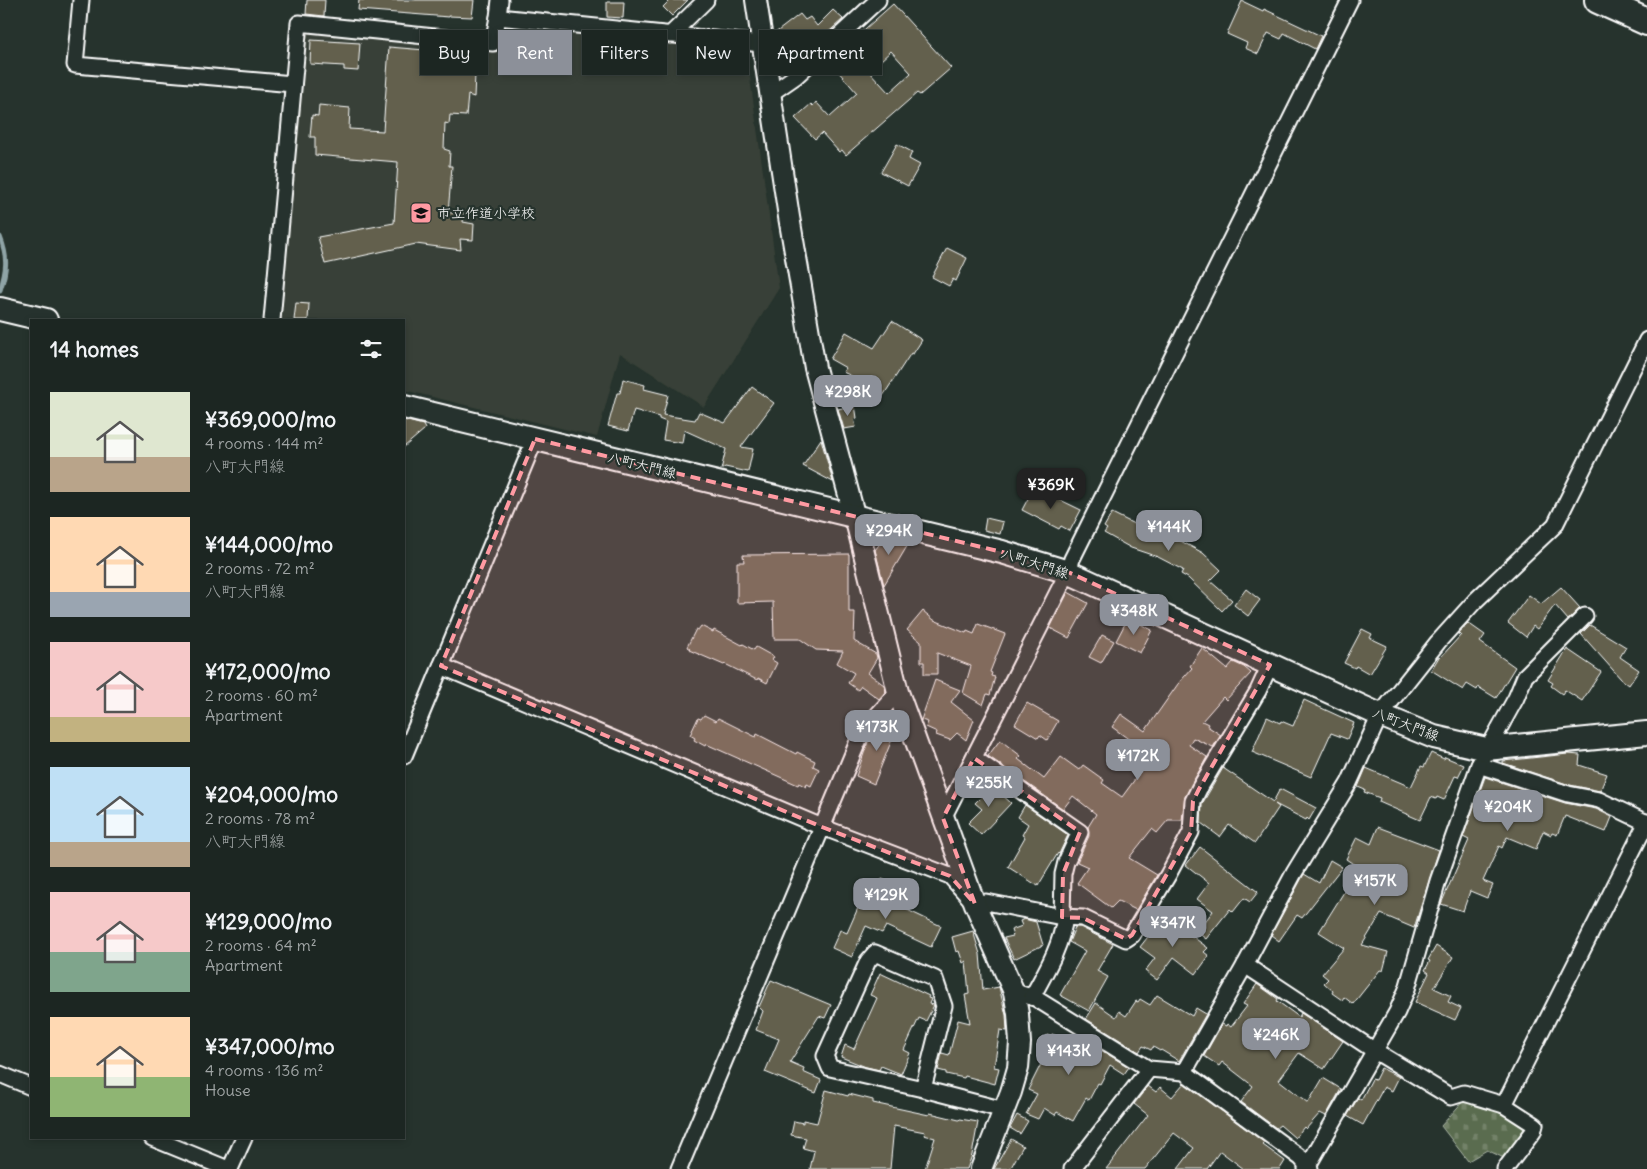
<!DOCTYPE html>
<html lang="en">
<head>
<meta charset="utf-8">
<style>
  body { margin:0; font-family:Delius,"Klee One",sans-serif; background:#29322f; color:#f1f3f6; height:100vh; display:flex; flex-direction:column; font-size:19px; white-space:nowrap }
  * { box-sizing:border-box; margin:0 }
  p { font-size:16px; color:#a0a5a5 }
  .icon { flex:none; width:28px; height:28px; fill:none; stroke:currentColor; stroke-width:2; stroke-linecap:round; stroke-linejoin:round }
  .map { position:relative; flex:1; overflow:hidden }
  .details { position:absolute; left:30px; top:319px; width:375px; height:820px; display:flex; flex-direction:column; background:#1c2622; border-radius:0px; box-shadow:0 2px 8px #0003,0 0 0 1px #3a4340 }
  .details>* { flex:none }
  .guide { position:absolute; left:420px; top:30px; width:475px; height:45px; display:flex; gap:10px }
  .price { position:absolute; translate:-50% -42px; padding:0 11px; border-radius:10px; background:#8c9099; color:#fff; font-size:16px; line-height:32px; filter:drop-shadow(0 1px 2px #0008) }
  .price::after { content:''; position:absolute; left:50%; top:30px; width:15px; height:11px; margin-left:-8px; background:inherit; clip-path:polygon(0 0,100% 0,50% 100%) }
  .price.on { background:#222; color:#fff }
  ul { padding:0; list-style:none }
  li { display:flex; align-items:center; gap:15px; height:125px; padding:0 20px }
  li span { display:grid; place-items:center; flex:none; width:140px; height:100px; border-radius:0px; color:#555 }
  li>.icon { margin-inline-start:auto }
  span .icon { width:60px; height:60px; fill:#fffc; stroke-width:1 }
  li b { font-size:21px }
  h2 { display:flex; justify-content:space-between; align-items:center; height:60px; padding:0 20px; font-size:21px }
  .chip { padding:0 18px; border-radius:0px; background:#1c2622; box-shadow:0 2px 8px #0003,0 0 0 1px #3a4340; font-size:18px; line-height:45px }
  .chip.on { background:#8c9099; color:#fff }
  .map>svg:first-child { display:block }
</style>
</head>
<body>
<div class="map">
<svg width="1647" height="1169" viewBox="0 0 1647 1169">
  <defs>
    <pattern id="cemetery-stones" width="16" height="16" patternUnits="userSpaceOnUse" patternTransform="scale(1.25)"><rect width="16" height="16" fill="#5a6c4f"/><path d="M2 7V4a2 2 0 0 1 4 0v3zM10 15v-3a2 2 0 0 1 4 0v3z" fill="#738269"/></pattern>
  </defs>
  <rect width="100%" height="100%" fill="#26332d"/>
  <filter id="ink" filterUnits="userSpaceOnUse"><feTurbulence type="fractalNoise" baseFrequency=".02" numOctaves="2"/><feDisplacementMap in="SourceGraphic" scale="10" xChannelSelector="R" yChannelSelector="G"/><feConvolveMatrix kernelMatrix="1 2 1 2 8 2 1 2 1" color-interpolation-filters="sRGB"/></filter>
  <g filter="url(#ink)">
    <path fill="#384137" d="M505 28 746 49 779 288 704 407 620 353 597 437 404 390V320H280L306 30 504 52Z"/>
    <path fill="url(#cemetery-stones)" stroke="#acb6a7" d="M1465 1099 1494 1109 1528 1130 1506 1159 1487 1150 1468 1161 1441 1126Z"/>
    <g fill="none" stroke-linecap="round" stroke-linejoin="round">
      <path stroke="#8fa4a6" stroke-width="5" d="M0 237C8 257 7 270 0 290"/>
    </g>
    <g fill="#63614d" stroke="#fff" fill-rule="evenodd">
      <path d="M307 0H325L324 16 306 14Z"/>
      <path d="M359 0H474L472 17 449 16V17L358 10Z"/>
      <path d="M670 0H688L672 16 663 7Z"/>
      <path d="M1242 1 1263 11 1264 9 1321 36 1315 49 1284 33 1281 39 1268 33 1258 54 1245 48 1247 43 1227 34Z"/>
      <path d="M607 2H624L623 18 607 17Z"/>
      <path d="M893 4 951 68 920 95 917 93 846 155 842 150 839 152 822 133 815 139 795 118 811 104 813 106 816 102 830 117 857 93 829 61ZM891 51 911 73 889 93 869 71Z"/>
      <path d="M833 10 843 19 791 66 779 50 784 47 774 34 800 14 805 20 810 17 817 26Z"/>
      <path d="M311 40 360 43 358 71 344 70V66L310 64Z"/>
      <path d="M389 47 473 54 469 74H475L474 97 468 95 466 116 450 115 449 124 445 123 444 149 450 151 449 166H452L448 213 464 212 463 222 474 224 473 240 460 239 461 250 416 244 325 264 318 237 394 223 398 162 315 155V137H310L312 115 318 116 319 105 350 108 349 129 383 131Z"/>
      <path d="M897 144 912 152 909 159 920 165 908 186 881 172Z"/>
      <path d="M947 248 967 258 956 281 953 279 949 286 932 277Z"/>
      <path d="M296 303 309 304 308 320H294Z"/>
      <path d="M892 321 922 340 913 354 911 353 881 399 857 384 860 380 843 372 846 368 830 359 846 332 874 348Z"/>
      <path d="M623 379 645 385 644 389 668 395 663 415 695 420 699 412 725 423 752 387 774 403 741 447 753 449 748 472 725 467 721 470 726 449 684 430 682 443 663 440 666 422 659 419V417L634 410 628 431 608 426 617 393H620Z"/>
      <path d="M855 405 857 418 854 419 856 427 844 429 838 409Z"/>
      <path d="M404 420 423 425 425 429 404 447Z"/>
      <path d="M821 439 833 482 803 466Z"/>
      <path d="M1034 487 1081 510 1070 531 1061 526 1059 529 1022 510Z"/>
      <path d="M1112 513 1138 526 1141 515 1166 524 1167 521 1181 526 1177 539 1203 553 1221 570 1210 581 1232 600 1222 611 1188 578 1181 574 1183 570 1158 557 1131 548 1104 533 1107 529 1104 527Z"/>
      <path d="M986 518 1003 522 1000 534 984 530Z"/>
      <path d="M885 537 909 543 884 585 875 550Z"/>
      <path d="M849 554V612H855L854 641 876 654 877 658 868 673 884 685 886 691 879 699 861 686 858 690 848 683 854 673 837 663 843 651 816 650 800 639H774L773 602 737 603V562H744L743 555Z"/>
      <path d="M1561 587 1580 608 1568 620 1555 605 1537 629 1533 626 1526 637 1508 623 1529 595 1541 604Z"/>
      <path d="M1246 589 1260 600 1248 616 1234 605Z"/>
      <path d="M1068 592 1088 603 1069 638 1050 628Z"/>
      <path d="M923 611 934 620 966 633 967 631 974 634 978 624 1005 634 990 672 992 673 991 676 995 677 990 695 987 694 983 705 963 693 971 666 937 653V674H924V662H921V642L907 630Z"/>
      <path d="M1128 618 1152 630 1140 653 1116 641Z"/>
      <path d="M1468 623 1485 635 1480 642 1515 667 1496 698 1478 687 1477 690 1467 684 1463 690 1431 670 1439 657 1440 658 1461 635 1458 634Z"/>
      <path d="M1590 625 1626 647 1620 657 1639 670 1629 685 1621 679 1581 634Z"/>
      <path d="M701 626 713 632 714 630 742 645 743 644 754 650 756 647 774 657 772 660 777 663 767 683 758 678 757 680 725 664 724 665 689 650 690 649 687 647 696 629 698 630Z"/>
      <path d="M1362 629 1372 634 1370 638 1387 646 1370 674 1356 666 1355 668 1344 663Z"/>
      <path d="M1102 635 1114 641 1101 663 1089 657Z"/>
      <path d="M1202 648 1227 669 1233 662 1244 667 1251 673 1226 700 1223 697 1202 721 1208 724 1207 726 1221 735 1213 747 1193 738 1189 745 1207 757 1185 797 1182 820H1168L1157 833 1152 829 1129 858 1157 875 1136 910 1118 901 1111 908 1077 883 1088 867 1077 862 1089 836 1088 827 1096 814 1073 796 1063 809 988 756 1000 740 1021 756 1018 759 1044 779 1061 757 1079 770 1083 765 1104 780 1102 783 1122 797 1141 771 1135 765 1136 764 1131 760 1133 758 1130 756 1138 746 1112 727 1121 714 1145 731 1178 684 1192 668 1190 666Z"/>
      <path d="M1567 649 1601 672 1582 701 1565 690 1562 694 1551 686 1553 683 1548 680Z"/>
      <path d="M935 680 960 690 951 702 974 720 966 740 957 733 950 740 936 735 937 732 926 727 928 722 921 720Z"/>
      <path d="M1304 700 1354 723 1347 739 1331 733 1311 777 1252 752 1267 717 1280 723 1281 721 1293 726Z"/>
      <path d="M1027 703 1058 721 1047 740 1040 735 1038 738 1015 724Z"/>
      <path d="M704 715 716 721 718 718 756 737 757 734 796 754 797 752 815 761 813 766 819 769 811 786 807 784 806 787 799 783 798 785 706 744 705 746 694 740 695 738 690 735 698 718 701 719Z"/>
      <path d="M895 720 899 731 895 732 874 784 856 776 869 739 873 740 877 729 882 724Z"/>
      <path d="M1431 753 1444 759 1445 757 1464 765 1458 777 1455 776 1444 800 1437 797 1436 799 1431 797 1420 820 1379 802 1380 798 1364 792 1365 790 1358 787 1366 768 1411 787 1421 766 1424 767Z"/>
      <path d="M1568 754 1580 755 1579 765 1607 774 1600 791 1570 785 1503 763V761Z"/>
      <path d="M1223 768 1273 802 1280 789 1316 808 1309 820 1307 818 1306 820 1275 804 1279 807 1255 843 1229 825 1220 837 1201 823 1202 804Z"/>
      <path d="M1485 777 1565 803 1596 809 1612 817 1606 832 1565 816 1557 835 1552 833 1551 835 1543 831 1536 849 1507 837 1502 848 1499 846 1483 881 1493 885 1487 898 1470 891 1463 911 1441 904 1469 840 1463 837Z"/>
      <path d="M987 781 1011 803 981 835 968 823 982 809 975 803 982 796 977 792Z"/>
      <path d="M1025 805 1068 835 1059 854 1058 853 1038 886 1008 867 1025 837 1022 835 1028 824 1018 817Z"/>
      <path d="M1378 827 1439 850 1414 928 1381 914 1362 945 1388 952 1383 971 1380 970 1353 1004 1344 997 1342 1000 1332 993 1333 991 1324 983 1328 979 1322 974 1344 948 1319 932 1359 868 1346 859 1357 837 1371 844Z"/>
      <path d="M1200 847 1258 892 1250 902 1244 898 1233 912 1230 909 1206 939 1197 932 1213 911 1197 899 1209 883 1186 865Z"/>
      <path d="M1330 860 1342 867 1302 918 1297 915 1279 941 1271 935 1304 874 1319 883Z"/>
      <path d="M882 879 907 890 899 906 941 926 931 947 886 926 882 933 866 926 852 957 832 948 840 930 847 933 861 901 871 905Z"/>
      <path d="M1173 916 1188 927 1185 931 1208 948 1204 952 1209 956 1196 974 1174 957 1157 980 1145 971 1155 958 1140 947 1161 920 1167 924Z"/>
      <path d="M1024 919 1036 922 1043 945 1014 959 1004 938 1013 936 1011 930 1022 926 1020 921Z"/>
      <path d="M1075 927H1080L1113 944 1097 971 1108 977 1089 1011 1060 995 1085 951 1069 942Z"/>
      <path d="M973 931 980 954 983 990 999 987 1006 1015 1007 1031 1000 1030 994 1067 999 1068 995 1084 965 1076 964 1078 946 1074V1072L938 1070 942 1053 949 1055 958 1020 970 1023 965 995 969 994 966 961 963 963 959 951 956 952 952 937Z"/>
      <path d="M1436 946 1453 957 1434 988 1451 996 1448 1002 1461 1008 1455 1020 1415 1002 1429 973 1425 970 1430 961 1428 960Z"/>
      <path d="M880 973 929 996 928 998 931 999 929 1004 934 1005 926 1021 919 1018 904 1050 910 1053 901 1074 881 1066 879 1070 866 1067 841 1057 845 1045 854 1049 877 998 870 995Z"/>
      <path d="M771 980 831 1005 825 1018 819 1016 790 1062 804 1068 803 1072 821 1080 816 1093 765 1072 779 1039 756 1030 763 1011 759 1007Z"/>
      <path d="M1257 984 1278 999 1277 1001 1299 1017 1301 1013 1343 1041 1324 1069 1299 1053 1279 1080 1308 1103 1323 1078 1341 1089 1326 1116 1320 1113 1306 1129 1304 1127 1295 1138 1280 1125 1276 1128 1241 1102 1253 1086 1222 1062 1219 1066 1204 1056 1222 1024 1226 1026 1227 1024 1231 1027 1247 1006 1243 1004Z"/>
      <path d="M1157 995 1192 1016 1196 1008 1206 1014 1179 1061 1161 1050 1160 1051 1153 1047 1151 1050 1143 1046 1139 1052 1086 1019 1096 1003 1116 1017 1119 1011 1126 1016 1136 1001 1138 1002 1140 999 1150 1005Z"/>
      <path d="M1052 1034 1082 1046 1086 1041 1129 1067 1124 1074 1110 1065 1100 1084 1098 1083 1089 1100 1086 1098 1073 1121 1057 1112 1055 1115 1044 1108 1038 1119 1026 1114 1037 1094 1028 1090 1047 1052 1040 1049 1047 1035 1050 1036Z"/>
      <path d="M1381 1068 1399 1077 1392 1091 1384 1087 1363 1125 1347 1116 1358 1098 1361 1100 1372 1079 1375 1080Z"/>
      <path d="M1184 1083 1265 1143 1263 1145 1285 1161 1280 1169H1244L1220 1151 1207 1169H1178L1194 1148 1174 1133 1145 1169H1106L1148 1115 1134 1104 1148 1086 1156 1092 1160 1087 1172 1097Z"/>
      <path d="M826 1090 848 1096 849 1094 873 1100V1103L929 1115 930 1113 959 1120 960 1119 978 1122 972 1155 967 1169H925L935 1138 924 1135 925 1132 894 1126 890 1169H810L814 1151 803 1148 806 1138 791 1135 794 1121 803 1123V1120L817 1123Z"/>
      <path d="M1017 1115 1028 1121 1020 1134 1010 1128Z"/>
      <path d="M1011 1139 1023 1146 1010 1169H994Z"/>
    </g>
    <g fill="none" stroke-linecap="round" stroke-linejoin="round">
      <g stroke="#fff" stroke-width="19">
        <g id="minor">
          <path d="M81 0 75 65 293 84"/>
          <path d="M498 17 762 44"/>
          <path d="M670 35 706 0"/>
          <path d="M770 94 796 76 878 0"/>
          <path d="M272 320 299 23 493 43 498 17 500 0"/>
          <path d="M1585 616 1525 676 1516 698 1479 765 1568 794 1599 800 1647 823"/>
          <path d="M441 666 822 827 950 876 975 904 986 902 1062 917 1083 918 1126 939 1132 935 1168 875 1191 832 1193 801 1199 789 1258 691 1270 665"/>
          <path d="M404 756 535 439"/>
          <path d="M974 758 1080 832 1066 862 1063 874 1062 917"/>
          <path d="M943 818 1068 572 1072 559 1350 0"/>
          <path d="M1245 965 1375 1051 1451 1097 1464 1093 1504 1105"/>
          <path d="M1014 992 1035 998 1149 1069 1184 1072 1301 1158 1310 1169"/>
          <path d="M1032 997C1046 971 1061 947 1065 917"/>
          <path d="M1184 1072 1245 965 1294 873 1349 783 1380 715 1438 642 1475 601 1555 525 1647 340"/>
          <path d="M0 1074 31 1087"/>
          <path d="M923 1089 830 1068 825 1056 868 961 875 953 935 979 944 1006 923 1089 1004 1110"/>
          <path d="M152 1138 228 1169"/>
          <path d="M230 1169 244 1138"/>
          <path d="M679 1169 862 732 898 692"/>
          <path d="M1072 1169 1149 1069"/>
          <path d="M1306 1169 1397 1012 1407 989 1438 881 1479 765"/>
          <path d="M1505 1169 1533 1132 1535 1125 1504 1105 1647 822"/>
        </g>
      </g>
      <g stroke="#fff" stroke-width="24">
        <path id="tertiary" d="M756 0 789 217 815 368 858 529 898 692 975 904 1014 992 1018 1014 1020 1043 1018 1068 1011 1092 981 1169"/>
      </g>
      <g stroke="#fff" stroke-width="26">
        <g id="secondary">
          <path d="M0 309 46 320"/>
          <path d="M404 407 1002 552 1068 572 1380 715 1434 737 1486 749 1647 733"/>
        </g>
      </g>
      <g stroke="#fff" stroke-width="30">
        <path id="trunk" d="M1598 0 1647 22"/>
      </g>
      <use href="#minor" stroke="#26332d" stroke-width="15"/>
      <use href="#tertiary" stroke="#26332d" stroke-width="20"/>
      <use href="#secondary" stroke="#26332d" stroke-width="22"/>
      <use href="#trunk" stroke="#26332d" stroke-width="26"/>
    </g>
  </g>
  <path fill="#ff9aa2" fill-opacity="0.2" stroke="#ff9aa2" stroke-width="4" stroke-dasharray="10 6" stroke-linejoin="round" d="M535 439 1002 552 1068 572 1270 665 1199 789 1193 801 1191 832 1132 935 1126 939 1083 918 1062 917 1063 874 1080 832 974 758 943 818 975 904 950 876 822 827 441 666Z"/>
  <defs>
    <g id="school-square" transform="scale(1.125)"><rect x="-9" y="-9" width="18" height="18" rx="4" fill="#ff9aa2" stroke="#26332d"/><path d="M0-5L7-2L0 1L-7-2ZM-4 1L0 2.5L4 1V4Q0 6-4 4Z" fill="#111"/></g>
  </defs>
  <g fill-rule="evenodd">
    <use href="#school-square" x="421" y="213"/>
  </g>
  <g text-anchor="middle" stroke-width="4.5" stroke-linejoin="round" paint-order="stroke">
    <g font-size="14" fill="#fff" stroke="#26332d" text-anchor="start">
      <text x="437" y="218">市立作道小学校</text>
    </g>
    <g font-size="14" fill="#fff" stroke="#26332d">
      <text transform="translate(642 465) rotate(14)" y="5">八町大門線</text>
      <text transform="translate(1035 563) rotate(18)" y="5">八町大門線</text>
      <text transform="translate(1406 724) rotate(21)" y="5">八町大門線</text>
    </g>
  </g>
</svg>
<b class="price" style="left:848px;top:417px">¥298K</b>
<b class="price on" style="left:1051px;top:510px">¥369K</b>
<b class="price" style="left:1169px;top:552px">¥144K</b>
<b class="price" style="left:889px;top:556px">¥294K</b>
<b class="price" style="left:1134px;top:636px">¥348K</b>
<b class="price" style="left:877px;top:752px">¥173K</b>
<b class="price" style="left:1138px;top:781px">¥172K</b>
<b class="price" style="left:989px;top:808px">¥255K</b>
<b class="price" style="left:1508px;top:832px">¥204K</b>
<b class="price" style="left:1375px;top:906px">¥157K</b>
<b class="price" style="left:886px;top:920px">¥129K</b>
<b class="price" style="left:1173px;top:948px">¥347K</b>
<b class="price" style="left:1276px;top:1060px">¥246K</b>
<b class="price" style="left:1069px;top:1076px">¥143K</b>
<div class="guide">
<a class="chip">Buy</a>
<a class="chip on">Rent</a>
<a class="chip">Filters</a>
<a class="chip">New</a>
<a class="chip">Apartment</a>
</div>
<section class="details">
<h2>14 homes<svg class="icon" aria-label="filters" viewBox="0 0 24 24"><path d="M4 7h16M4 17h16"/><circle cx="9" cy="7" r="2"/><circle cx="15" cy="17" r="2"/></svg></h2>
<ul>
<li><span style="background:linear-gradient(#dfe7d0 65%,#b9a48a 0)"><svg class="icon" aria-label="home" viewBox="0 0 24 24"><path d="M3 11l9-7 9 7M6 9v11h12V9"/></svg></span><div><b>¥369,000/mo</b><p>4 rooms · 144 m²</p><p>八町大門線</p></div></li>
<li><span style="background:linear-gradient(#ffd9b3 75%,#9aa5b1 0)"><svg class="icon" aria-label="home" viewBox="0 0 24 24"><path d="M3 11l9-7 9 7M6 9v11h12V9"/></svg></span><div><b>¥144,000/mo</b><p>2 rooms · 72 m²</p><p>八町大門線</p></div></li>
<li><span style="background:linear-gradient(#f6c9c9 75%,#c2b280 0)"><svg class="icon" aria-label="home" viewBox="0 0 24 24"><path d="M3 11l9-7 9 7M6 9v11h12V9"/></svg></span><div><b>¥172,000/mo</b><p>2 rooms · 60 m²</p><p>Apartment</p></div></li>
<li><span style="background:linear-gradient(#bfe0f5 75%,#b9a48a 0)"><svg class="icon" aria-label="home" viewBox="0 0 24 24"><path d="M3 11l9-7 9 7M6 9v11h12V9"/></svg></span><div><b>¥204,000/mo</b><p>2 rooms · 78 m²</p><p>八町大門線</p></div></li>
<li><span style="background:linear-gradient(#f6c9c9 60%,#7fa58c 0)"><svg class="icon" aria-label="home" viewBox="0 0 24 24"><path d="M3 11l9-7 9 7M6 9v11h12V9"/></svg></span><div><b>¥129,000/mo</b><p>2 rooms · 64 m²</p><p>Apartment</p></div></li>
<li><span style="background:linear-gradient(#ffd9b3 60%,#8fb573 0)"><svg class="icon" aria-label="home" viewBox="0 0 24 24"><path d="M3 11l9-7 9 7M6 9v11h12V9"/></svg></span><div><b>¥347,000/mo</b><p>4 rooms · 136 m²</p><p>House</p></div></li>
</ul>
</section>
</div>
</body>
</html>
